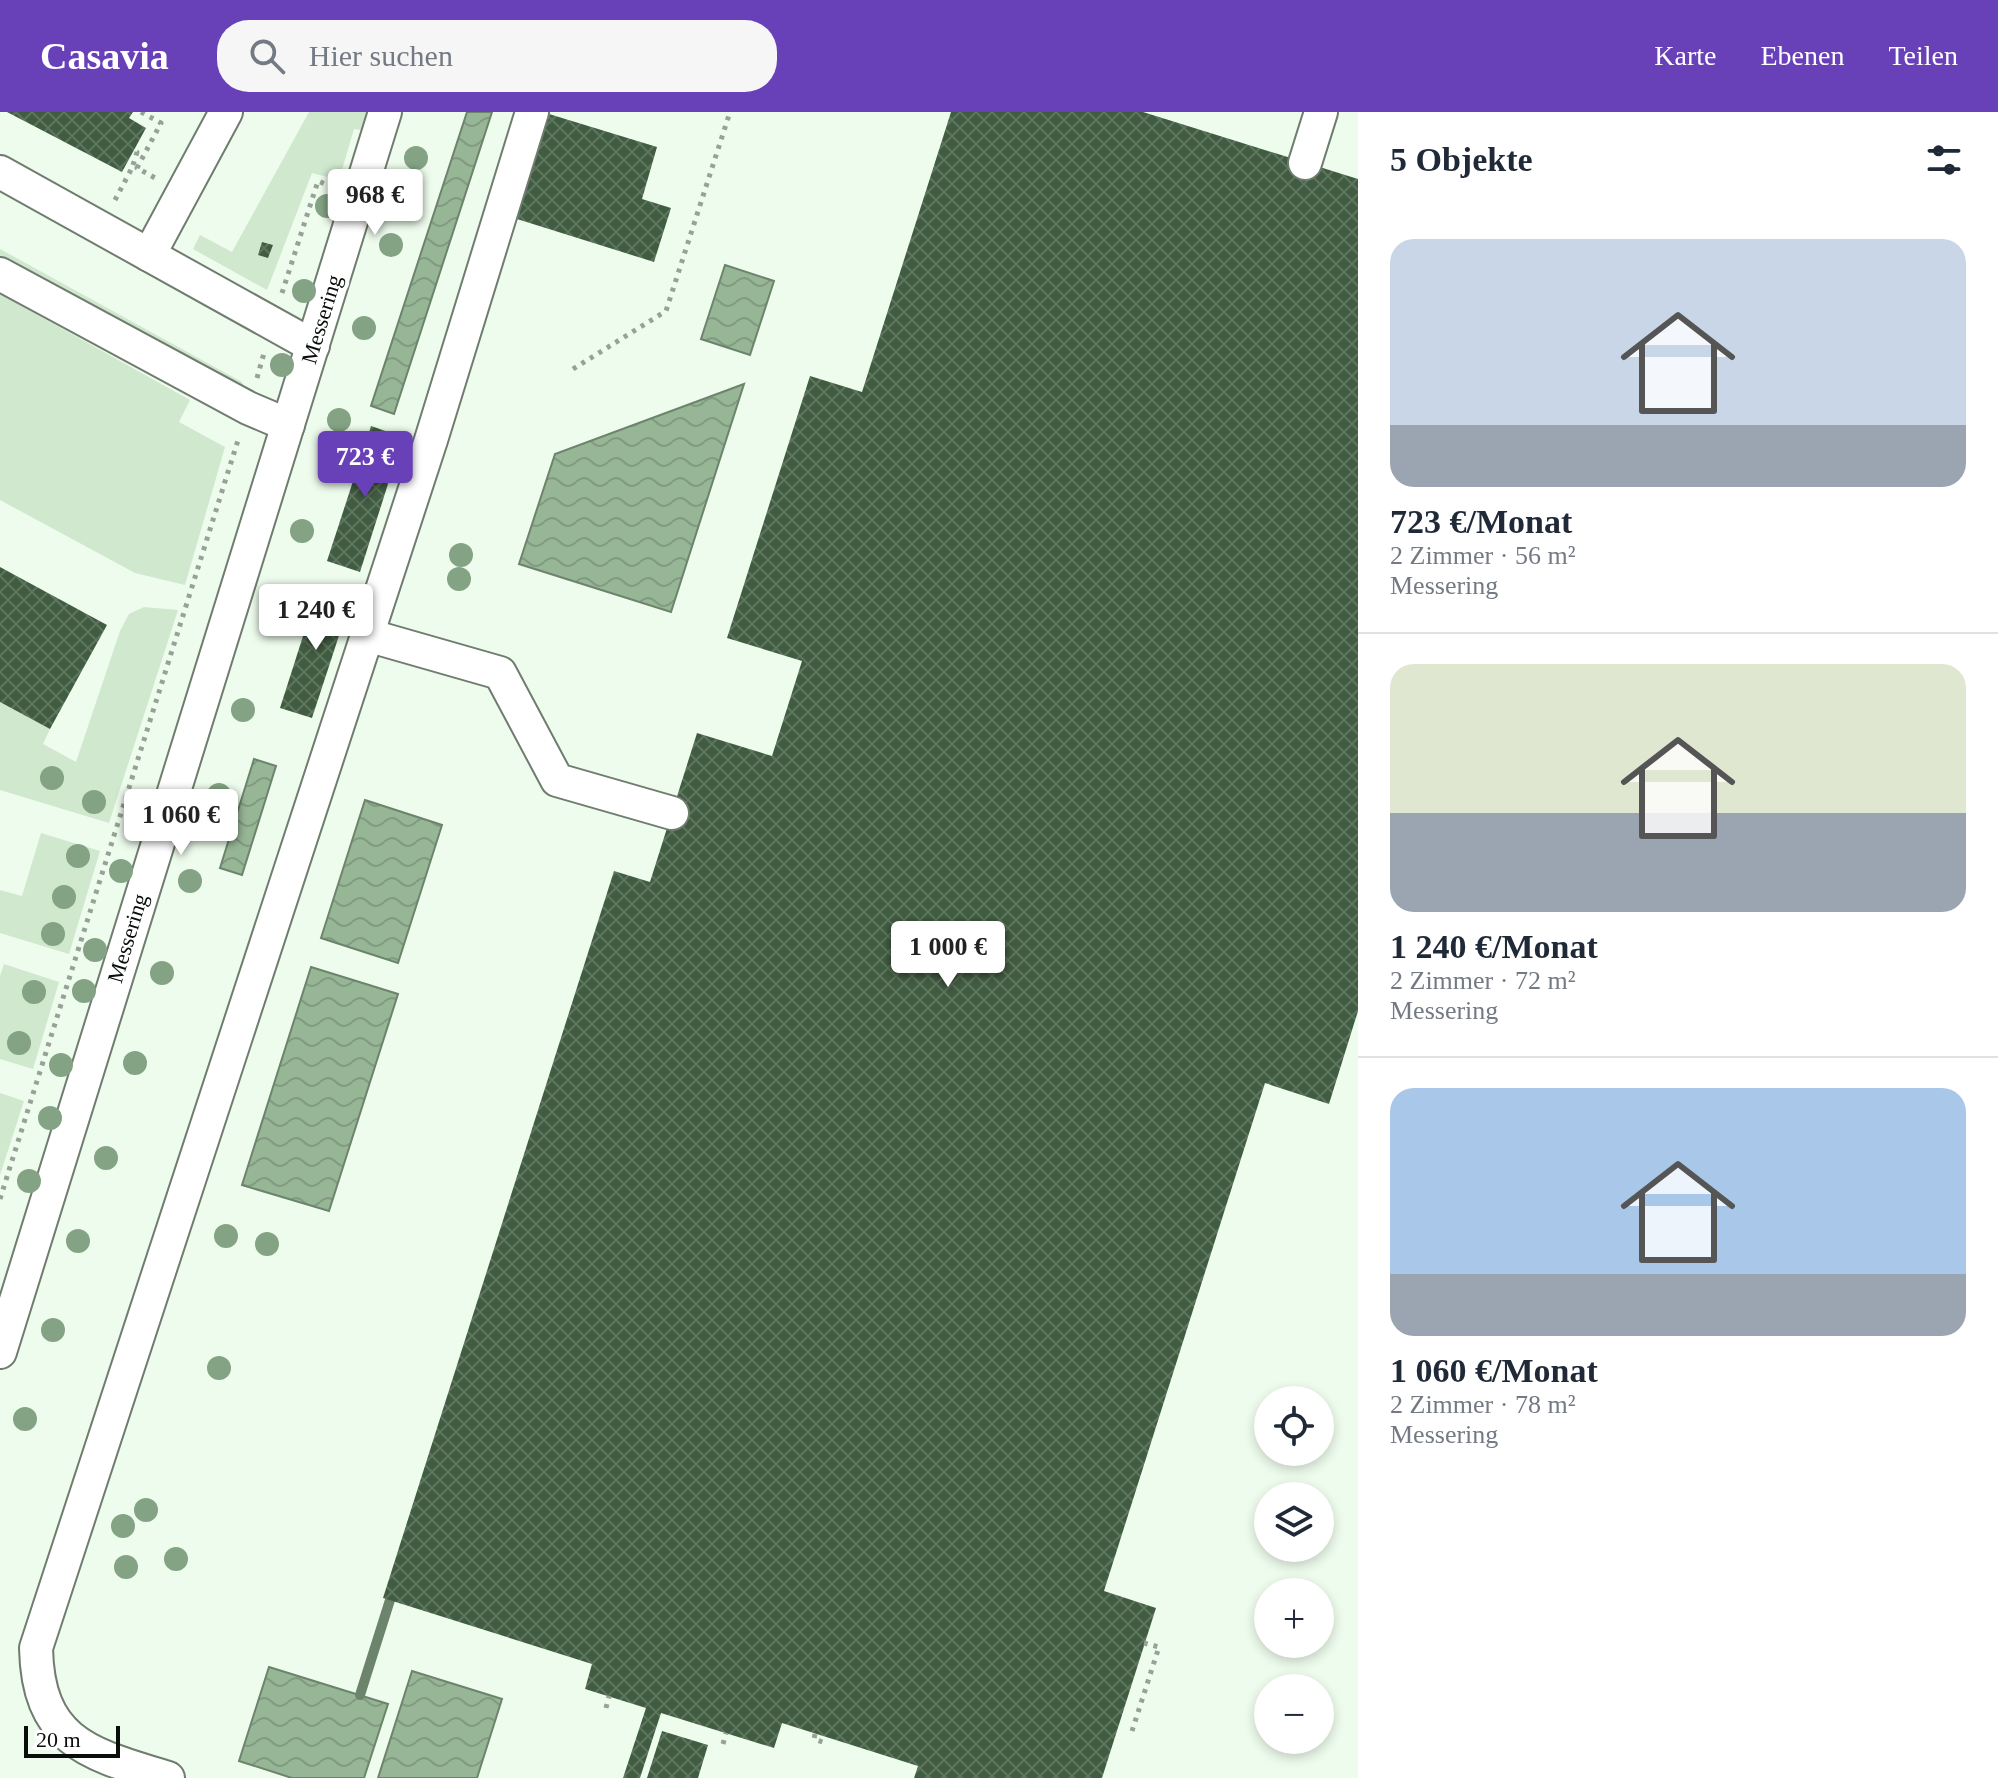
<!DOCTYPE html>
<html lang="de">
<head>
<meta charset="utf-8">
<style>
  body { margin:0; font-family:Georgia,serif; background:#f6f6f7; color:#1f2937; height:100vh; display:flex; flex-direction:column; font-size:30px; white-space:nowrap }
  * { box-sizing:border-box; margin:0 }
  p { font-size:26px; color:#747a83 }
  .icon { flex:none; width:44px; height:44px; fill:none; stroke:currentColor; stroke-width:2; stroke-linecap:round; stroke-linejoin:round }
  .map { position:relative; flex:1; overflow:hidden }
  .side { display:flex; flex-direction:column; background:#fff; width:640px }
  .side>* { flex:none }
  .controls { position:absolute; left:1254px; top:1274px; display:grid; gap:16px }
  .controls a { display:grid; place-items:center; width:80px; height:80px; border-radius:50%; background:#fff; box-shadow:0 4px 12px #0003; font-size:40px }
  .scale { position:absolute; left:24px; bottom:20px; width:96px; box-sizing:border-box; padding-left:8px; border:4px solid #0a0e0a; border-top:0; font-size:22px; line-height:28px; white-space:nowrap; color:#0a0e0a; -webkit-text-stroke:6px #fff; paint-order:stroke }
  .price { position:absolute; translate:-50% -68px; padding:0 18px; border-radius:8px; background:#fff; color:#222; font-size:26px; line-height:52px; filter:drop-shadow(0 2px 4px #0008) }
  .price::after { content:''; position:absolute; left:50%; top:48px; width:24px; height:18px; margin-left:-12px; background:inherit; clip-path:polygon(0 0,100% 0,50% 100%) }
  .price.active { background:#6840b8; color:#fff }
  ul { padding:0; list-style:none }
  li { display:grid; align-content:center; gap:16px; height:424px; padding:0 32px }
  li+li { border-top:2px solid #e0e1e3 }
  li span { display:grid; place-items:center; height:248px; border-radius:24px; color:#555 }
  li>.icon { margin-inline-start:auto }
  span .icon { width:144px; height:144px; fill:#fffc; stroke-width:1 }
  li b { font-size:34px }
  h2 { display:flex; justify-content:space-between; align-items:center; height:96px; padding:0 32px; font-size:34px }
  header { display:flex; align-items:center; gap:48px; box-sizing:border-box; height:112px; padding:0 40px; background:#6840b8; color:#fff }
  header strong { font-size:38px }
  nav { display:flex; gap:44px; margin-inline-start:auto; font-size:28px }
  .search { width:560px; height:72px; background:#f6f6f7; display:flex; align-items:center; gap:20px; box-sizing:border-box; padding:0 28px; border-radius:32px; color:#747a83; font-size:30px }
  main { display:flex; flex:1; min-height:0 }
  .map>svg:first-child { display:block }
</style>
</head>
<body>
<header>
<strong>Casavia</strong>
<div class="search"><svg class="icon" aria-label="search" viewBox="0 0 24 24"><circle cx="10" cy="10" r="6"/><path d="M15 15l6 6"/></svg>Hier suchen</div>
<nav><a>Karte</a><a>Ebenen</a><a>Teilen</a></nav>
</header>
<main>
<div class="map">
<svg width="1358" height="1666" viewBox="0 0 1358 1666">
  <defs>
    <pattern id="water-waves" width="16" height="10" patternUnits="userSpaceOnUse" patternTransform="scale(2)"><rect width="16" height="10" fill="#97b696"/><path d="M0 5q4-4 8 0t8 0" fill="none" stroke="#819b80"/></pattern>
    <pattern id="building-cross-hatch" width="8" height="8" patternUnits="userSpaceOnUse" patternTransform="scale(2)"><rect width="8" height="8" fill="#415d41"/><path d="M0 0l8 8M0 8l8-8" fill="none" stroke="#5e745e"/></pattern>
  </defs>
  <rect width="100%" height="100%" fill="#eefced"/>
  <g fill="#cfe8ce">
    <path d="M309 0H367L362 18 354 17 339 68 312 61 267 178 193 137 200 123 232 140Z"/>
    <path d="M0 137 242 270 245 280 0 145Z"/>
    <path d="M0 182 190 288 179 310 225 335 185 473 135 461 0 388Z"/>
    <path d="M144 495 178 498 109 711 0 678V590L50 617 43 632 76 650 120 519 129 502Z"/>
    <path d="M41 721 100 739 69 842 0 821V778L22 784Z"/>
    <path d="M4 852 59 870 33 957 0 947V864Z"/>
    <path d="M0 981 24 989 0 1063Z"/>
  </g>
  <g fill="url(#water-waves)" stroke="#6d846c" stroke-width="2">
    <path d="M467 0H492L394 302 371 294Z"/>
    <path d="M725 153 774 169 750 243 701 227Z"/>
    <path d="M744 272 671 500 519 452 555 342Z"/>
    <path d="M254 647 276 654 242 763 220 756Z"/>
    <path d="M365 688 442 713 398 851 321 826Z"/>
    <path d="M311 855 398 882 329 1099 242 1073Z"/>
    <path d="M269 1555 388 1592 364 1666H292L239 1649Z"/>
    <path d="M412 1559 502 1587 477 1666H378Z"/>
  </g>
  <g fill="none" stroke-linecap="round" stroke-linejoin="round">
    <path stroke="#6d846c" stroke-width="10" d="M360 1583 390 1488"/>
  </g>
  <g fill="url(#building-cross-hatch)">
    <path d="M7 0H133L129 6 146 16 122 60Z"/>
    <path d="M951 0H1143L1358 67V899L1329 992 1265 971 1104 1479 1156 1496 1102 1666H914L918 1654 782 1611 774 1636 661 1601 640 1666H623L646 1596 585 1577 592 1552 383 1486 614 759 650 770 697 621 772 644 802 549 727 526 810 264 862 280Z"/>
    <path d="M549 2 657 35 642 87 671 96 654 150 517 107Z"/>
    <path d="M262 130 273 133 268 146 258 143Z"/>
    <path d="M371 314 403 325 360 460 327 449Z"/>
    <path d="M0 455 107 513 50 617 0 590Z"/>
    <path d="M319 474 352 484 312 606 280 596Z"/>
    <path d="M662 1619 708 1633 698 1666H647Z"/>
  </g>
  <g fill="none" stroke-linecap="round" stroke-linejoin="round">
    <g stroke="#6f7c6f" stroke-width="36">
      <g id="minor">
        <path d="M1305 51 1321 0"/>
        <path d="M0 60 313 234"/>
        <path d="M149 143 226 0"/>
        <path d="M0 162 248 296 288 313"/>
        <path d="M367 523 500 561 557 668 672 701"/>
        <path d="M0 1240 385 0"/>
        <path d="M168 1666C90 1642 38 1631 36 1536L431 328 532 0"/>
      </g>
    </g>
    <g stroke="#97a297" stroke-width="5" stroke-dasharray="4 6" stroke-linecap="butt">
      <path d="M141 0 161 11 137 56 157 67"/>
      <path d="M133 53 137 40 134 38"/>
      <path d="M115 88 133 54"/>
      <path d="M282 181 318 69 330 74"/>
      <path d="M573 257 666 199 730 0"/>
      <path d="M257 266 264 241"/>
      <path d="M0 1087 239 325"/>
      <path d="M606 1596 609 1584"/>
      <path d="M1132 1619 1159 1535 1144 1531"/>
      <path d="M815 1622 814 1627 828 1632"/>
      <path d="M723 1632 726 1621"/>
    </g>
    <use href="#minor" stroke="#fff" stroke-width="32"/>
  </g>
  <g fill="#84a384">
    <circle cx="416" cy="46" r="12"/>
    <circle cx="327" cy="94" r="12"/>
    <circle cx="391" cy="133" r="12"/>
    <circle cx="304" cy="179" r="12"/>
    <circle cx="364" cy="216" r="12"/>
    <circle cx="282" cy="253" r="12"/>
    <circle cx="339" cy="308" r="12"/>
    <circle cx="302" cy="419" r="12"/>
    <circle cx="461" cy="443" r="12"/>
    <circle cx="459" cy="467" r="12"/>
    <circle cx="243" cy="598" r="12"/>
    <circle cx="52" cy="666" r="12"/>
    <circle cx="219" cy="683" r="12"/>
    <circle cx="94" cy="690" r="12"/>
    <circle cx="138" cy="706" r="12"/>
    <circle cx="78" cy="744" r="12"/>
    <circle cx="121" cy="759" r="12"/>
    <circle cx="190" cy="769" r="12"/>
    <circle cx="64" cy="785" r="12"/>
    <circle cx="53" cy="822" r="12"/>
    <circle cx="95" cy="838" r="12"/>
    <circle cx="162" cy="861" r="12"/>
    <circle cx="84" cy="879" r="12"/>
    <circle cx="34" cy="880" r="12"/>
    <circle cx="19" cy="931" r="12"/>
    <circle cx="135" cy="951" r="12"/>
    <circle cx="61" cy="953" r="12"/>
    <circle cx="50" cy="1006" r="12"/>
    <circle cx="106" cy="1046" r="12"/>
    <circle cx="29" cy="1069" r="12"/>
    <circle cx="226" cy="1124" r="12"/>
    <circle cx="78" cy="1129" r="12"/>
    <circle cx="267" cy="1132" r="12"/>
    <circle cx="53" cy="1218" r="12"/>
    <circle cx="219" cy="1256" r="12"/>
    <circle cx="25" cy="1307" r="12"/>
    <circle cx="146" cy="1398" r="12"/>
    <circle cx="123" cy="1414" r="12"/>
    <circle cx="176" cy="1447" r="12"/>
    <circle cx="126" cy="1455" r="12"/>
  </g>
  <g text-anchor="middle" stroke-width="8" stroke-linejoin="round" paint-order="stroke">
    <g font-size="22" fill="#0a0e0a" stroke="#fff">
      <text transform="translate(321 207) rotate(-73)" y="8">Messering</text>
      <text transform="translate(127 826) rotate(-73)" y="8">Messering</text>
    </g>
  </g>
</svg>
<div class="controls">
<a><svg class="icon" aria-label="locate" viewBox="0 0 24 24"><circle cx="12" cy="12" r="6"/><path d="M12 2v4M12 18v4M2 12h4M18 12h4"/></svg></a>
<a><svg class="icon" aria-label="layers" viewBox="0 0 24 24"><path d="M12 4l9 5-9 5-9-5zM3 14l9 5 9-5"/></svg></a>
<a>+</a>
<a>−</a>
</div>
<div class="scale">20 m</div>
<b class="price" style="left:375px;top:125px">968 €</b>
<b class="price active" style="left:365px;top:387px">723 €</b>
<b class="price" style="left:316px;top:540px">1 240 €</b>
<b class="price" style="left:181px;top:745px">1 060 €</b>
<b class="price" style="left:948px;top:877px">1 000 €</b>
</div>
<section class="side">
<h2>5 Objekte<svg class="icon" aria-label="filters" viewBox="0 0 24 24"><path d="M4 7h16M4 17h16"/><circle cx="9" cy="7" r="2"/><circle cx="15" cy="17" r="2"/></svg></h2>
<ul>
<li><span style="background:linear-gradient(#c9d6e8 75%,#9aa5b1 0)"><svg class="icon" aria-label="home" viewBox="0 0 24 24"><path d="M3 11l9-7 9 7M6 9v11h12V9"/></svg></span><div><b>723 €/Monat</b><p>2 Zimmer · 56 m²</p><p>Messering</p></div></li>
<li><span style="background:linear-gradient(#dfe7d0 60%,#9aa5b1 0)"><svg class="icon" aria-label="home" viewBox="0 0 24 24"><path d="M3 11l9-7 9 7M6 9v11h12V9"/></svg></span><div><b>1 240 €/Monat</b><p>2 Zimmer · 72 m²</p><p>Messering</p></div></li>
<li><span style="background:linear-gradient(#a9c7e8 75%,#9aa5b1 0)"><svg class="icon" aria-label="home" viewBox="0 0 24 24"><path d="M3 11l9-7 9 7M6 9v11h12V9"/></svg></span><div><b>1 060 €/Monat</b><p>2 Zimmer · 78 m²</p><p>Messering</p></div></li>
</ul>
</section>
</main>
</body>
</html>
